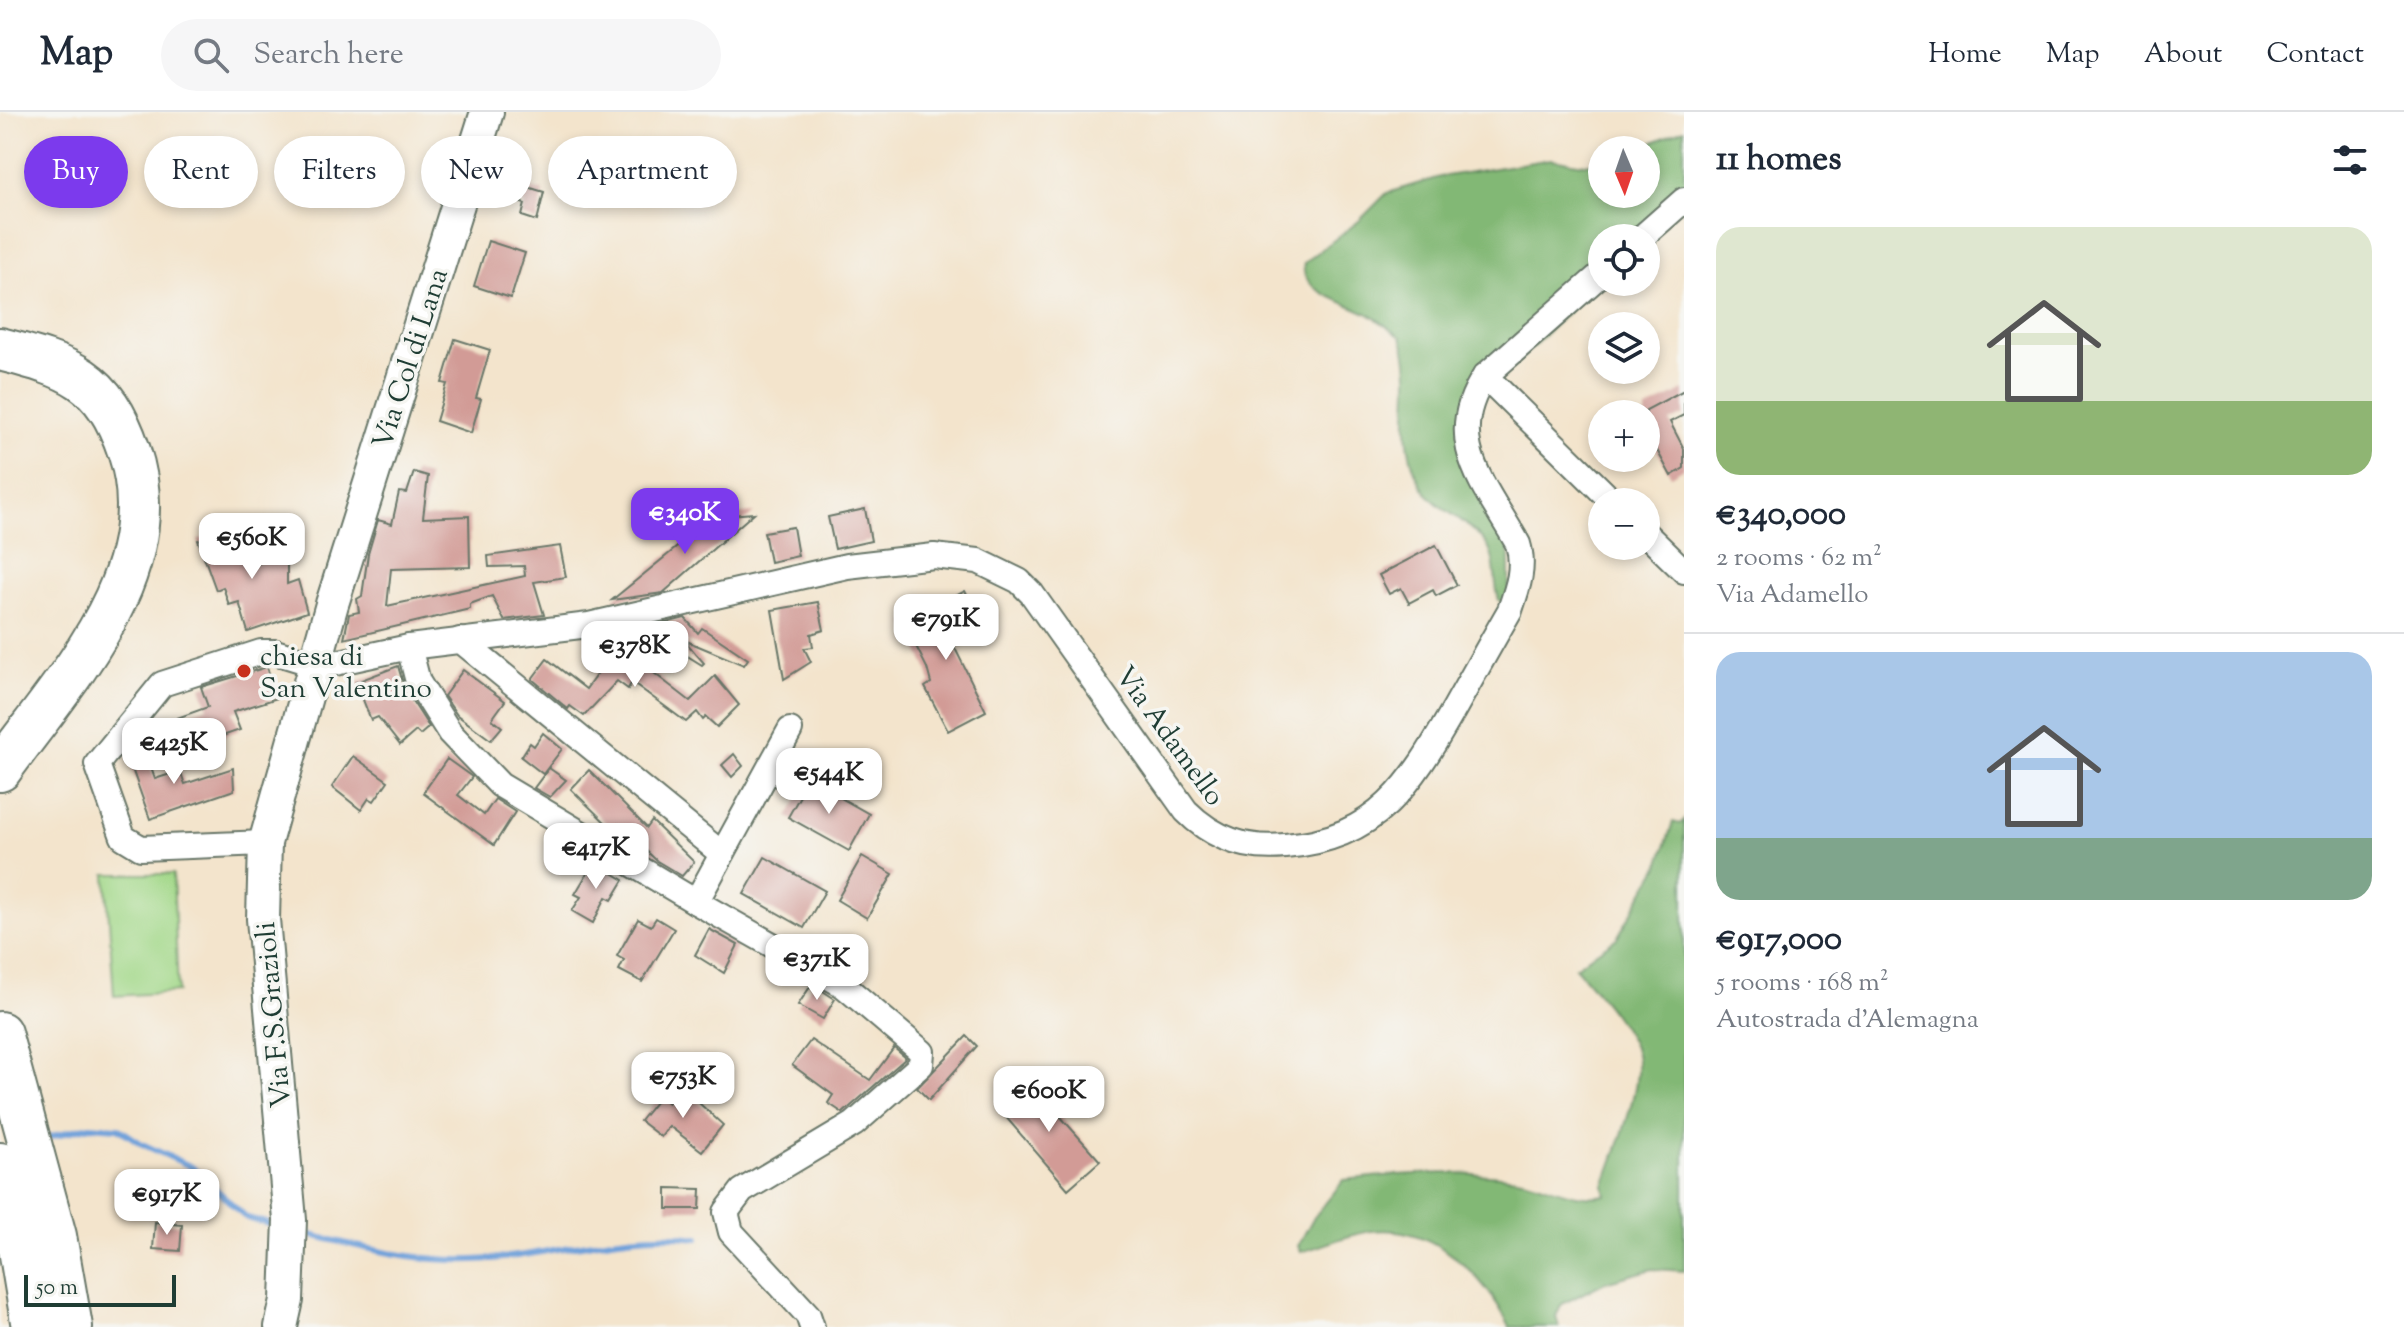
<!DOCTYPE html>
<html lang="en">
<head>
<meta charset="utf-8">
<style>
  body { margin:0; font-family:"Sorts Mill Goudy",serif; background:#f6f6f7; color:#1f2937; height:100vh; display:flex; flex-direction:column; font-size:30px; white-space:nowrap }
  * { box-sizing:border-box; margin:0 }
  p { font-size:26px; color:#747a83 }
  .icon { flex:none; width:44px; height:44px; fill:none; stroke:currentColor; stroke-width:2; stroke-linecap:round; stroke-linejoin:round }
  .map { position:relative; flex:1; overflow:hidden }
  .panel { display:flex; flex-direction:column; background:#fff; width:720px }
  .panel>* { flex:none }
  .top-card { position:absolute; left:24px; top:24px; width:760px; height:72px; display:flex; gap:16px }
  .needle { width:52px; rotate:178deg }
  .tools { position:absolute; left:1588px; top:24px; display:grid; gap:16px }
  .tools a { display:grid; place-items:center; width:72px; height:72px; border-radius:50%; background:#fff; box-shadow:0 4px 12px #0003; font-size:40px }
  .scale { position:absolute; left:24px; bottom:20px; width:152px; box-sizing:border-box; padding-left:8px; border:4px solid #1f3d34; border-top:0; font-size:22px; line-height:28px; white-space:nowrap; color:#1f3d34; -webkit-text-stroke:6px #f6f6f2; paint-order:stroke }
  .price { position:absolute; translate:-50% -68px; padding:0 18px; border-radius:16px; background:#fff; color:#222; font-size:26px; line-height:52px; filter:drop-shadow(0 2px 4px #0008) }
  .price::after { content:''; position:absolute; left:50%; top:48px; width:24px; height:18px; margin-left:-12px; background:inherit; clip-path:polygon(0 0,100% 0,50% 100%) }
  .price.on { background:#7c3aed; color:#fff }
  ul { padding:0; list-style:none }
  li { display:grid; align-content:center; gap:16px; height:424px; padding:0 32px }
  li+li { border-top:2px solid #e0e1e3 }
  li span { display:grid; place-items:center; height:248px; border-radius:24px; color:#555 }
  li>.icon { margin-inline-start:auto }
  span .icon { width:144px; height:144px; fill:#fffc; stroke-width:1 }
  li b { font-size:34px }
  h2 { display:flex; justify-content:space-between; align-items:center; height:96px; padding:0 32px; font-size:34px }
  .pill { padding:0 28px; border-radius:36px; background:#fff; box-shadow:0 4px 12px #0003; font-size:28px; line-height:72px }
  .pill.on { background:#7c3aed; color:#fff }
  header { display:flex; align-items:center; gap:48px; box-sizing:border-box; height:112px; padding:0 40px; background:#fff; border-bottom:2px solid #e0e1e3 }
  header strong { font-size:38px }
  nav { display:flex; gap:44px; margin-inline-start:auto; font-size:28px }
  .search { width:560px; height:72px; background:#f6f6f7; display:flex; align-items:center; gap:20px; box-sizing:border-box; padding:0 28px; border-radius:44px; color:#747a83; font-size:30px }
  main { display:flex; flex:1; min-height:0 }
  .map>svg:first-child { display:block }
</style>
</head>
<body>
<header>
<strong>Map</strong>
<div class="search"><svg class="icon" aria-label="search" viewBox="0 0 24 24"><circle cx="10" cy="10" r="6"/><path d="M15 15l6 6"/></svg>Search here</div>
<nav><a>Home</a><a>Map</a><a>About</a><a>Contact</a></nav>
</header>
<main>
<div class="map">
<svg width="1684" height="1215" viewBox="0 0 1684 1215">
  <rect width="100%" height="100%" fill="#f6f6f2"/>
  <filter id="ink" filterUnits="userSpaceOnUse"><feTurbulence type="fractalNoise" baseFrequency=".0125" numOctaves="2"/><feDisplacementMap in="SourceGraphic" scale="16" xChannelSelector="R" yChannelSelector="G"/><feConvolveMatrix kernelMatrix="1 2 1 2 8 2 1 2 1" color-interpolation-filters="sRGB"/></filter>
  <filter id="wash" filterUnits="userSpaceOnUse"><feTurbulence type="fractalNoise" baseFrequency=".006" numOctaves="4" result="noise"/><feDisplacementMap in="SourceGraphic" scale="32" xChannelSelector="R" yChannelSelector="G"/><feGaussianBlur stdDeviation="1.8" result="paint"/><feColorMatrix in="noise" values="0 0 0 0 0 0 0 0 0 0 0 0 0 0 0 0 0 1.4 0 .05"/><feComposite in="paint" operator="in"/></filter>
  <g filter="url(#wash)">
    <rect width="100%" height="100%" fill="#f3e4cc"/>
    <path fill="#a3d889" stroke="#618a5e" stroke-width="2" d="M106 762H173L178 880 114 884Z"/>
    <g fill="#82b875" stroke="#507a54" stroke-width="2">
      <path d="M1684 17V92L1646 126H1602V166L1466 301 1509 418V497L1499 488C1493 470 1498 445 1484 429 1452 392 1423 401 1410 342 1401 303 1416 263 1401 225 1391 218 1381 209 1370 203 1351 191 1298 181 1304 151L1359 109 1387 81 1440 65 1551 47 1585 52 1602 49V82H1646V38H1634Z"/>
      <path d="M1684 708V1159L1653 1157 1605 1170 1562 1192 1556 1204 1559 1215H1510C1485 1164 1433 1111 1372 1119 1346 1123 1325 1133 1301 1140L1298 1134 1312 1108 1344 1068C1400 1061 1461 1058 1517 1066 1549 1071 1573 1090 1606 1083L1604 1074C1614 1043 1644 973 1636 942 1630 918 1592 874 1575 855L1617 826 1659 754 1673 710 1680 712Z"/>
    </g>
    <g fill="none" stroke-linecap="round" stroke-linejoin="round">
      <g stroke="#6fa1da" stroke-width="6">
        <path d="M45 1026 90 1014 118 1016 142 1032 192 1055 247 1106 280 1115"/>
        <path d="M299 1120C356 1134 413 1150 473 1148 548 1146 623 1115 698 1126"/>
      </g>
    </g>
    <g id="blocks">
      <g fill="#d29b96">
        <path d="M508 69 544 80 537 109 522 104 525 92 503 85Z"/>
        <path d="M488 129 525 141 511 186 474 174Z"/>
        <path d="M455 227 490 238 476 286 481 287 471 321 436 309 447 272 442 271Z"/>
        <path d="M1684 278V303L1670 310 1684 337V356L1671 364 1646 318V298Z"/>
        <path d="M414 360 428 364 423 406 469 404 470 455 391 457 387 494 525 464 524 454 489 455 488 444 560 434 566 465 534 470 544 503 504 508 492 484 470 492V497L344 527 349 502 359 500 357 487 362 484 368 442 378 408 392 412 399 380 407 381Z"/>
        <path d="M724 397 729 403 754 401 663 481 612 488Z"/>
        <path d="M865 397 871 429 835 437 828 405Z"/>
        <path d="M793 415 798 444 770 450 764 420Z"/>
        <path d="M247 419 257 452 273 444 287 450V472L298 468 307 500 248 520 239 490 229 493 223 475 216 478 198 428 222 420 224 427Z"/>
        <path d="M1436 433 1457 473 1436 484 1433 478 1409 491 1401 476 1389 482 1379 463Z"/>
        <path d="M965 479 975 499 944 514 986 599 948 619 925 575 931 571 927 556 904 510Z"/>
        <path d="M818 490 824 518 811 522 813 535 804 536 811 550 784 567 772 498Z"/>
        <path d="M685 506 698 521 702 516 748 547 744 553 684 528 704 551 702 553 665 530 650 515Z"/>
        <path d="M615 537 630 546 632 544 690 589 715 564 739 593 717 615 706 605 703 608 697 600 686 610 632 570 628 577 617 569 584 604 570 594 568 597 532 567 547 547 586 577Z"/>
        <path d="M398 554 405 578 429 615 420 623 416 619 400 633 378 605 371 608 356 570Z"/>
        <path d="M267 555 277 586 233 600 240 618 188 636 177 606 208 595 201 575Z"/>
        <path d="M463 558 505 589 492 607 502 615 491 628 457 603 444 584Z"/>
        <path d="M543 621 562 637 543 662 521 645 530 631 534 634Z"/>
        <path d="M143 633 155 667 180 659 185 672 233 656 234 678 150 707 126 640Z"/>
        <path d="M734 642 743 654 732 665 722 653Z"/>
        <path d="M353 644 388 669 374 689 369 686 361 698 332 675Z"/>
        <path d="M447 647 472 665 458 683 484 703 495 687 515 700 494 733 423 681Z"/>
        <path d="M549 656 566 668 550 685 534 676Z"/>
        <path d="M589 658 647 716 652 709 694 750 682 764 657 749 618 712 613 718 571 677Z"/>
        <path d="M809 668 869 702 849 739 788 705Z"/>
        <path d="M862 744 893 762 867 806 837 788Z"/>
        <path d="M765 745 825 779 804 816 744 782Z"/>
        <path d="M594 750 624 768 612 788 606 785 593 811 572 799 581 785 575 782Z"/>
        <path d="M656 806 674 817 642 870 619 858 624 848 617 844 638 807 651 814Z"/>
        <path d="M709 817 738 833 724 861 695 843Z"/>
        <path d="M812 872 835 887 823 907 798 893Z"/>
        <path d="M967 924 977 934 929 988 917 976Z"/>
        <path d="M811 928 870 968 894 936 906 946 843 1001 828 991 833 983 792 953Z"/>
        <path d="M1027 967 1100 1049 1068 1077 998 996Z"/>
        <path d="M687 980 723 1013 702 1039 669 1014 661 1025 640 1009 660 984 668 991 675 982 681 987Z"/>
        <path d="M667 1076 701 1077 700 1097H667Z"/>
        <path d="M155 1110 182 1113 180 1139 153 1137Z"/>
      </g>
    </g>
  </g>
  <g filter="url(#ink)">
    <use href="#blocks" fill-opacity="0" stroke="#697769" stroke-width="2"/>
    <g fill="none" stroke-linecap="round" stroke-linejoin="round">
      <g stroke="#697769" stroke-width="28">
        <g id="street">
          <path d="M1641 126 1684 88"/>
          <path d="M1485 264 1613 390"/>
          <path d="M1646 422 1684 459"/>
          <path d="M460 528 722 742"/>
          <path d="M409 535 418 570 450 621 500 673 696 790 843 873 922 940 921 953 854 1012 742 1079 726 1100 731 1120 808 1203 812 1215"/>
          <path d="M265 731 141 736 123 725 97 652 162 572 261 540H275L314 552 335 551 409 535 589 513 847 454 934 444 978 449 1019 469 1032 482 1186 699C1214 727 1246 738 1285 734 1378 727 1411 672 1453 599 1472 565 1491 531 1510 498 1518 475 1525 455 1518 432 1486 374 1441 329 1485 264L1602 161"/>
          <path d="M696 790 790 618"/>
        </g>
      </g>
      <g stroke="#697769" stroke-width="36">
        <path id="secondary" d="M281 1215 287 1188 290 1108 263 807 265 731 332 492 487 0"/>
      </g>
      <g stroke="#697769" stroke-width="46">
        <g id="highway">
          <path d="M0 237C70 255 104 265 129 339 170 459 64 569 0 658"/>
          <path d="M0 921 55 1124 71 1215"/>
          <path d="M0 1052 20 1137 33 1215"/>
        </g>
      </g>
      <use href="#street" stroke="#fff" stroke-width="24"/>
      <use href="#secondary" stroke="#fff" stroke-width="32"/>
      <use href="#highway" stroke="#fff" stroke-width="42"/>
    </g>
  </g>
  <circle fill="#c8321e" stroke="#f6f6f2" stroke-width="3" cx="244" cy="559" r="8"/>
  <g text-anchor="middle" stroke-width="7" stroke-linejoin="round" paint-order="stroke">
    <g font-size="28" fill="#1f3d34" stroke="#f6f6f2">
      <text transform="translate(409 246) rotate(-72)" y="10">Via Col di Lana</text>
      <text transform="translate(1171 623) rotate(54)" y="10">Via Adamello</text>
      <text transform="translate(272 903) rotate(-95)" y="10">Via F.S.Grazioli</text>
    </g>
    <g font-size="28" fill="#1f3d34" stroke="#f6f6f2" text-anchor="start">
      <text x="260" y="553">chiesa di<tspan x="260" dy="32">San Valentino</tspan></text>
    </g>
  </g>
</svg>
<div class="tools">
<a><svg class="needle" viewBox="-14 -14 28 28"><path d="M0-13l5 13h-10z" fill="#e53935"/><path d="M0 13l5-13h-10z" fill="#747a83"/></svg></a>
<a><svg class="icon" aria-label="locate" viewBox="0 0 24 24"><circle cx="12" cy="12" r="6"/><path d="M12 2v4M12 18v4M2 12h4M18 12h4"/></svg></a>
<a><svg class="icon" aria-label="layers" viewBox="0 0 24 24"><path d="M12 4l9 5-9 5-9-5zM3 14l9 5 9-5"/></svg></a>
<a>+</a>
<a>−</a>
</div>
<div class="scale">50 m</div>
<b class="price on" style="left:685px;top:444px">€340K</b>
<b class="price" style="left:252px;top:469px">€560K</b>
<b class="price" style="left:946px;top:550px">€791K</b>
<b class="price" style="left:635px;top:577px">€378K</b>
<b class="price" style="left:174px;top:674px">€425K</b>
<b class="price" style="left:829px;top:704px">€544K</b>
<b class="price" style="left:596px;top:779px">€417K</b>
<b class="price" style="left:817px;top:890px">€371K</b>
<b class="price" style="left:683px;top:1008px">€753K</b>
<b class="price" style="left:1049px;top:1022px">€600K</b>
<b class="price" style="left:167px;top:1125px">€917K</b>
<div class="top-card">
<a class="pill on">Buy</a>
<a class="pill">Rent</a>
<a class="pill">Filters</a>
<a class="pill">New</a>
<a class="pill">Apartment</a>
</div>
</div>
<section class="panel">
<h2>11 homes<svg class="icon" aria-label="filters" viewBox="0 0 24 24"><path d="M4 7h16M4 17h16"/><circle cx="9" cy="7" r="2"/><circle cx="15" cy="17" r="2"/></svg></h2>
<ul>
<li><span style="background:linear-gradient(#dfe7d0 70%,#8fb573 0)"><svg class="icon" aria-label="home" viewBox="0 0 24 24"><path d="M3 11l9-7 9 7M6 9v11h12V9"/></svg></span><div><b>€340,000</b><p>2 rooms · 62 m²</p><p>Via Adamello</p></div></li>
<li><span style="background:linear-gradient(#a9c7e8 75%,#7fa58c 0)"><svg class="icon" aria-label="home" viewBox="0 0 24 24"><path d="M3 11l9-7 9 7M6 9v11h12V9"/></svg></span><div><b>€917,000</b><p>5 rooms · 168 m²</p><p>Autostrada d'Alemagna</p></div></li>
</ul>
</section>
</main>
</body>
</html>
